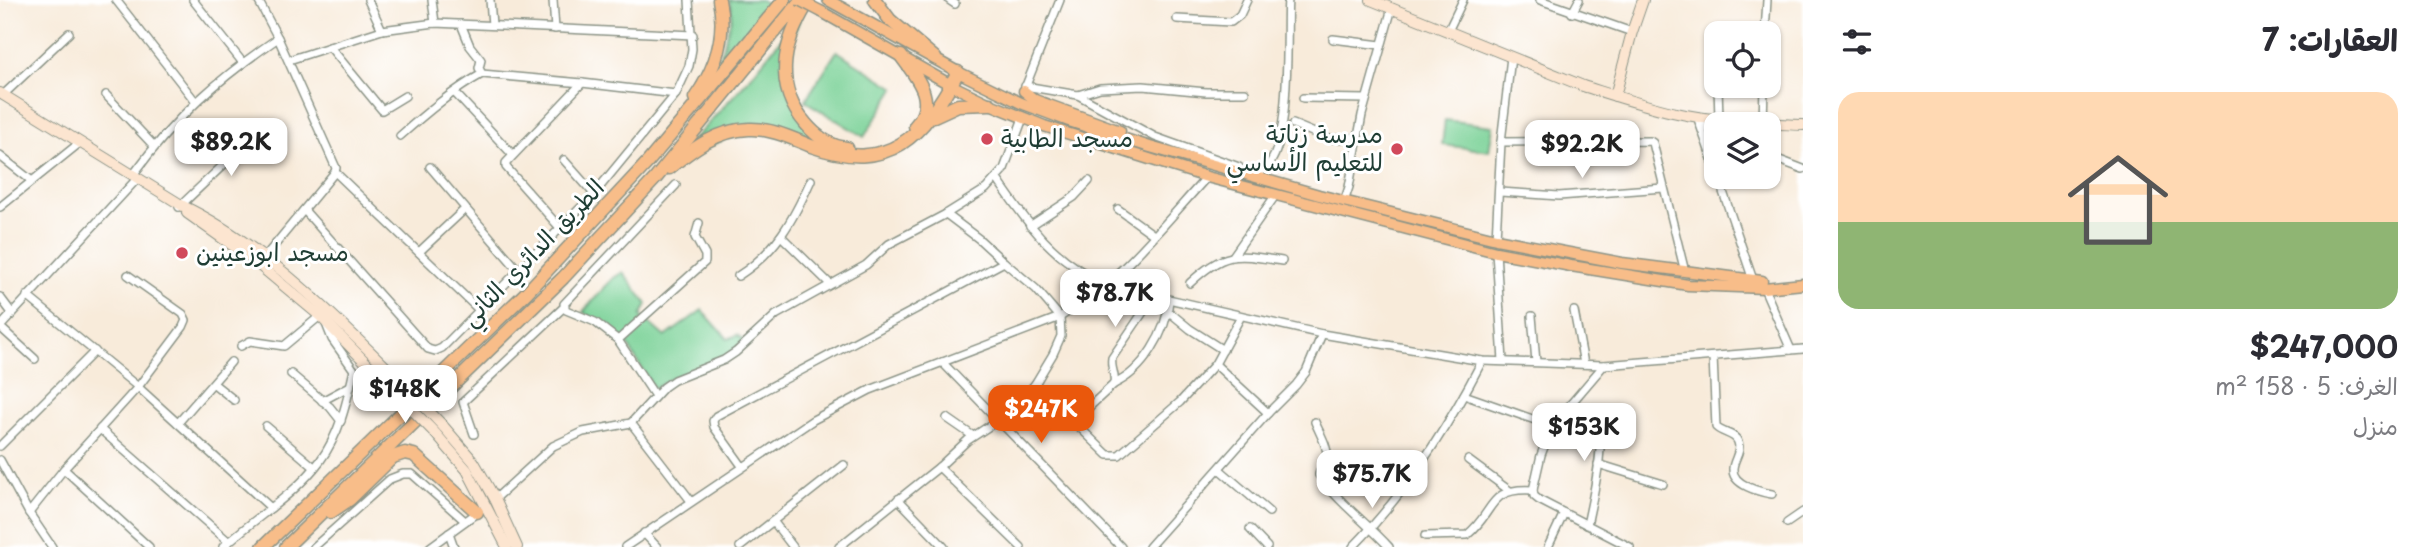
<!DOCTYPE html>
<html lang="ar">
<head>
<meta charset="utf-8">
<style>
  body { margin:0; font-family:"Playpen Sans","Playpen Sans Arabic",sans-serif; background:#f7f7f7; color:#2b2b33; direction:rtl; height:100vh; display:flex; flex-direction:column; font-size:26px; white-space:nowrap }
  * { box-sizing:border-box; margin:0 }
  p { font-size:23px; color:#7c7c81 }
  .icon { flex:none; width:38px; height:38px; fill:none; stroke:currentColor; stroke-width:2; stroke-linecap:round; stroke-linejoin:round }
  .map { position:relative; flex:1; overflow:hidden; direction:ltr }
  .details { display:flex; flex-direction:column; background:#fff; width:630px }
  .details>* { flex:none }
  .fabs { position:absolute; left:1704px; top:21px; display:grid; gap:14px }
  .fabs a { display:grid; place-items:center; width:77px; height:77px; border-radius:14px; background:#fff; box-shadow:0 2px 5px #0004; font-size:35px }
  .price { position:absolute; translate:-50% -60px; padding:0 16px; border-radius:14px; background:#fff; color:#222; font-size:23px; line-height:46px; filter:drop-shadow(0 2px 4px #0008) }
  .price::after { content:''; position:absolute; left:50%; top:42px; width:21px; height:16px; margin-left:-10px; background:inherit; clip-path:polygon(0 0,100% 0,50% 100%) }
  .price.active { background:#ea580c; color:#fff }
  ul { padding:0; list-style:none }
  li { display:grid; align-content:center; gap:14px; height:371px; padding:0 35px }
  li+li { border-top:2px solid #e1e1e2 }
  li span { display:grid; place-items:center; height:217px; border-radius:21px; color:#555 }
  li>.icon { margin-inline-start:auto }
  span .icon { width:126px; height:126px; fill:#fffc; stroke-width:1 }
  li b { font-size:30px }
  h2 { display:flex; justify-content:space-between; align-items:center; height:84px; padding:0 35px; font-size:30px }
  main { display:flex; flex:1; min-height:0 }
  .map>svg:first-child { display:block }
</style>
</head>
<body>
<main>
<section class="details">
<h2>العقارات: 7<svg class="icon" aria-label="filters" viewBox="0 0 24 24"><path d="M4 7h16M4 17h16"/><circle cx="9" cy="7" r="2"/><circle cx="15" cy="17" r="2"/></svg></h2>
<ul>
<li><span style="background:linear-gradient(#ffd9b3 60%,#8fb573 0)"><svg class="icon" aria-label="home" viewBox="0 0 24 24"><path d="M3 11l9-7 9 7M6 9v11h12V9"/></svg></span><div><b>$247,000</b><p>الغرف: 5 · 158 m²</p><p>منزل</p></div></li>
</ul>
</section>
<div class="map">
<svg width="1803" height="547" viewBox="0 0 1803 547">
  <rect width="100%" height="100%" fill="#fff"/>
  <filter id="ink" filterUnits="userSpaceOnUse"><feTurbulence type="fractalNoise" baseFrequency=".0143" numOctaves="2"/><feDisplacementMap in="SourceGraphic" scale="14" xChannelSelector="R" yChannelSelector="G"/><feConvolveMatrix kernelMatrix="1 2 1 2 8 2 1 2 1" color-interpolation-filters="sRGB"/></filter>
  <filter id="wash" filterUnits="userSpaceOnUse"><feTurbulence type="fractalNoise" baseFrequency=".00686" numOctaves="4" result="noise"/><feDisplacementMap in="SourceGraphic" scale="28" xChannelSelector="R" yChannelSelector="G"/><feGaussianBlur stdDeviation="1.57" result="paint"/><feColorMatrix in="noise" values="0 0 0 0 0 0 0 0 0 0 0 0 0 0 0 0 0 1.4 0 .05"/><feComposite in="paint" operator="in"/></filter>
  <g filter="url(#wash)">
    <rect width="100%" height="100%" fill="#f8ebda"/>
    <g fill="#79d196" stroke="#4c8765" stroke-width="2">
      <path d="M729 0H761L769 5 716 72 732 15Z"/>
      <path d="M801 14 783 67 802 119 850 152 749 129 675 160 748 80Z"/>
      <path d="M837 51 895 88 864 137 805 101Z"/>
      <path d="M1445 120 1493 126 1489 151 1442 145Z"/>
      <path d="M623 272 647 304 641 316 665 337 702 310 728 339 737 335 745 341 724 358 672 378 654 389 624 339 583 312 612 279Z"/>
    </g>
  </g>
  <g filter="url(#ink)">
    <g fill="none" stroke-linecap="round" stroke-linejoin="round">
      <g stroke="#8c9487" stroke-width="10">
        <g id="street">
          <path d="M116 0 195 101"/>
          <path d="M193 0 243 63"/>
          <path d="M258 0 278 38"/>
          <path d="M368 0 382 30"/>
          <path d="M432 0 435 23"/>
          <path d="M490 0 492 25"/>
          <path d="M553 0 555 29"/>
          <path d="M949 0 955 4"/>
          <path d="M1540 0 1632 32"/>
          <path d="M1572 13 1579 0"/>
          <path d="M1177 19 1231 22 1240 15 1247 0"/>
          <path d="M461 24 470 46 481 60 479 68 482 74"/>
          <path d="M1448 31 1463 0"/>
          <path d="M1765 33 1767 0"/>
          <path d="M1333 39 1381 45"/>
          <path d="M1717 39V44"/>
          <path d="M330 47 382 110 405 96"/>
          <path d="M289 60 382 30 435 23 693 35"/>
          <path d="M1025 86 1078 95 1155 137 1239 167"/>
          <path d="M1718 86 1719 119"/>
          <path d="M1025 88 1060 0"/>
          <path d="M455 93 512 154"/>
          <path d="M3 95 69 33"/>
          <path d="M106 95 154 146"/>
          <path d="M1078 95 1100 88 1143 86 1206 92H1245"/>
          <path d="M1303 98 1366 99"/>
          <path d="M1697 116 1717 173"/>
          <path d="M1763 123 1764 86"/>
          <path d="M1293 124 1329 139 1358 138"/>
          <path d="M1701 125 1717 133"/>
          <path d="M400 136C425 114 453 90 482 74L582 83 676 94"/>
          <path d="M1501 142 1650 141 1653 143 1685 272"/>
          <path d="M0 156 32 181"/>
          <path d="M1769 156 1803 169"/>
          <path d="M564 160 594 194"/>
          <path d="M430 167 519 271"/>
          <path d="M1250 171C1296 185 1285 26 1288 0"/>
          <path d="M335 172 480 311"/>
          <path d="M133 175C177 115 217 80 278 38L336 168 335 172 264 258"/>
          <path d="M1718 177 1753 280"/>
          <path d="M997 179C1029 226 1054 261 1107 285L1322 334 1482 361 1604 365 1803 349"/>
          <path d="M1500 192 1559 196 1663 188"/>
          <path d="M1344 202 1349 187 1362 115 1392 8"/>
          <path d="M0 207 77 145"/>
          <path d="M179 207 259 131"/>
          <path d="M1118 209 1154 235"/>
          <path d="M304 210 428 349 435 351 442 348 594 194 676 94 689 66 692 49 689 0"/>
          <path d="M946 214 979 239 1004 262"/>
          <path d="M1030 226 1074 197 1089 181"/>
          <path d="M561 229 506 167V163L582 83"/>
          <path d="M781 236 830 284"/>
          <path d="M1496 239 1501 142 1511 57"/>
          <path d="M419 252 465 209"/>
          <path d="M1496 252 1503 361"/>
          <path d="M1233 256 1275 196"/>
          <path d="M738 276C776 252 793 220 811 180"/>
          <path d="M1190 283C1225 250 1237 254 1282 261"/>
          <path d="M1764 288 1791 350"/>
          <path d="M27 296 138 387 271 508"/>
          <path d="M0 297 12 313"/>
          <path d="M1168 311 1190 329 1223 350"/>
          <path d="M1574 311 1584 364"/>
          <path d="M1532 316 1536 362"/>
          <path d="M0 327 135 181"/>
          <path d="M0 327 35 359"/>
          <path d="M618 340 595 322 566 310 564 304 676 185"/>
          <path d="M241 346 250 341 284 346 320 316"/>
          <path d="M1713 357 1716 427C1723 434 1735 433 1738 442 1742 452 1733 460 1733 469 1732 485 1760 492 1772 494"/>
          <path d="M942 362 1121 547"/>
          <path d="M1215 364 1268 413"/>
          <path d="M1604 365 1552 426 1541 455 1533 490 1534 496 1539 500 1630 547"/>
          <path d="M291 374 330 407 341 421"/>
          <path d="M214 384 234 400"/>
          <path d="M1035 384 1108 455H1119L1180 402 1215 364 1241 316"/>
          <path d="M1114 384C1143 371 1167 332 1169 300"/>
          <path d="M1464 395 1552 426"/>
          <path d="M655 396 618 340 705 262V255L695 237 699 223"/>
          <path d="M322 401 350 386"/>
          <path d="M1569 405C1577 410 1591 416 1597 424 1607 440 1591 505 1587 525"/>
          <path d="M947 418 973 436"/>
          <path d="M1074 421 1114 384C1116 374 1110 368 1112 358L1154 296"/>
          <path d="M1315 422C1319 432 1329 448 1327 458 1325 464 1320 468 1319 475 1339 503 1366 522 1389 547"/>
          <path d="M178 423 231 362"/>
          <path d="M631 423 691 501"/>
          <path d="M266 426 314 467"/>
          <path d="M100 429 229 542"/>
          <path d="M474 434 463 402 564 307"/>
          <path d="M0 446 95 351"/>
          <path d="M0 460 29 513 52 547"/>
          <path d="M1468 460 1510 491"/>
          <path d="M1598 464 1663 484"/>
          <path d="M742 466 714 427 713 421 716 416 1004 262 1036 289 1060 317 1061 336 1053 354 1035 384 1009 413 968 440 939 467 839 547"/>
          <path d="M939 467 1021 547"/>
          <path d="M64 469 149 547"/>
          <path d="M1219 469 1269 512"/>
          <path d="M495 499 553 446 583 432 631 423 664 387 674 380 724 360 736 352 776 315 866 265 889 244 946 214 986 189 1004 169 1023 118"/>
          <path d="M898 499 944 547"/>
          <path d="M29 513 64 469 138 387 183 327 186 320 183 314 128 275"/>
          <path d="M773 521 844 465"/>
          <path d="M1787 523 1803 512"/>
          <path d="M1250 529 1267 547"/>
          <path d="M449 533 454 547"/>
          <path d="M644 533 657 547"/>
          <path d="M1425 536 1467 535C1496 512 1486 487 1533 490"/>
          <path d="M223 547C255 517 294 496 320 461 340 434 347 401 354 370L332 339 326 324"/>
          <path d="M314 547 390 479 403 474H412L465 521"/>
          <path d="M430 547 478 512"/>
          <path d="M625 547 813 420 870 390 1060 317C1119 283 1161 227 1207 177"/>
          <path d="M740 547 773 521 793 547"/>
          <path d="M1149 547 1268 413 1296 385 1306 372 1322 334"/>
          <path d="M1353 547C1405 494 1448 427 1482 361"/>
          <path d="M1548 547 1564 513"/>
        </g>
      </g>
      <g stroke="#8c9487" stroke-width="12">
        <g id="secondary">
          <path d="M1371 0 1583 86C1612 95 1642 105 1672 112 1715 122 1760 123 1803 125"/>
          <path d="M0 93 183 206C265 245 342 323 406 387"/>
          <path d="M1615 96 1632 32 1643 0"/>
          <path d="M187 213 253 260 320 316 398 395"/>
          <path d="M443 426 474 462 495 499 517 547"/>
          <path d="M435 433 467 470 507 547"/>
        </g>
      </g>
      <g stroke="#8c9487" stroke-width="13">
        <g id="primary">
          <path d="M828 0 958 72 1021 103 1069 121 1150 147 1319 195 1496 239 1622 263 1762 281"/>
          <path d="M822 12 951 85 990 104 1044 126 1207 177 1496 252 1571 266 1688 285 1764 288 1803 284"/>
          <path d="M1024 91 1035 100 1120 131"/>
        </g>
      </g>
      <g stroke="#8c9487" stroke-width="15">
        <g id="highway">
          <path d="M875 0 890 20 935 58"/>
          <path d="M808 3C783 42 773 86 806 124 816 136 831 147 847 148"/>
          <path d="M901 56C917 78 938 101 915 126"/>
          <path d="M695 98C716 68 727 36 719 0"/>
          <path d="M934 116 958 105 990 104"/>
          <path d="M669 168C693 149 717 130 749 129 771 128 791 138 811 146 891 174 922 137 958 72"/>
          <path d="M331 512 350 499 393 457 405 453 414 455 477 512"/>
          <path d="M263 547 527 292 647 163 784 0"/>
          <path d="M286 547 563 278 655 179 801 0"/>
        </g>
      </g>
      <use href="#street" stroke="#fff" stroke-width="7"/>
      <use href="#secondary" stroke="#fce5d0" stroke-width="10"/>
      <use href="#primary" stroke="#f8bd89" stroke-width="10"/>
      <use href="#highway" stroke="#f8bd89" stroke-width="12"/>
      <g stroke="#8c9487" stroke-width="12" stroke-linecap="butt">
        <g id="secondary-bridge">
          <path d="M406 387 443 426"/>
          <path d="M398 395 435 433"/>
        </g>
      </g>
      <g stroke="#8c9487" stroke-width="13" stroke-linecap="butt">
        <path id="primary-bridge" d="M799 0 822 12"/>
      </g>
      <use href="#secondary-bridge" stroke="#fce5d0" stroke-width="10"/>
      <use href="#primary-bridge" stroke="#f8bd89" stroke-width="10"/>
    </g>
  </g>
  <g fill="#d1495b" stroke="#fff" stroke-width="2.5">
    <circle cx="987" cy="139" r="7"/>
    <circle cx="1397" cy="149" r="7"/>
    <circle cx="182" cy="253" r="7"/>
  </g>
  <g text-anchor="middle" stroke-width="6" stroke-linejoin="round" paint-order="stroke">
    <g font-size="24" fill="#1f3d34" stroke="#fff" text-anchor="start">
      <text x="1383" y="143" text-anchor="end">مدرسة زناتة<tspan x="1383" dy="28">للتعليم الأساسي</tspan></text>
      <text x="1001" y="147">مسجد الطابية</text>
      <text x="196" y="261">مسجد ابوزعينين</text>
    </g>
    <g font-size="24" fill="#1f3d34" stroke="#fff">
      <text transform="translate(533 253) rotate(-46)" y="8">الطريق الدائري الثاني</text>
    </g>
  </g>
</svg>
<div class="fabs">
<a><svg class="icon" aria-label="locate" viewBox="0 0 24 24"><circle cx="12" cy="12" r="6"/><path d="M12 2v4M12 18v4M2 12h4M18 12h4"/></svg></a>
<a><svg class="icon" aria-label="layers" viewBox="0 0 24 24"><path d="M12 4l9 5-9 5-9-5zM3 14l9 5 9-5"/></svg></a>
</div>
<b class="price" style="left:231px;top:178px">$89.2K</b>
<b class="price" style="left:1582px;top:180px">$92.2K</b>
<b class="price" style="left:1115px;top:329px">$78.7K</b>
<b class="price" style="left:405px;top:425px">$148K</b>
<b class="price active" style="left:1041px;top:445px">$247K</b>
<b class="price" style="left:1584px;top:463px">$153K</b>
<b class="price" style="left:1372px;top:510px">$75.7K</b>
</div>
</main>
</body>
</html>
